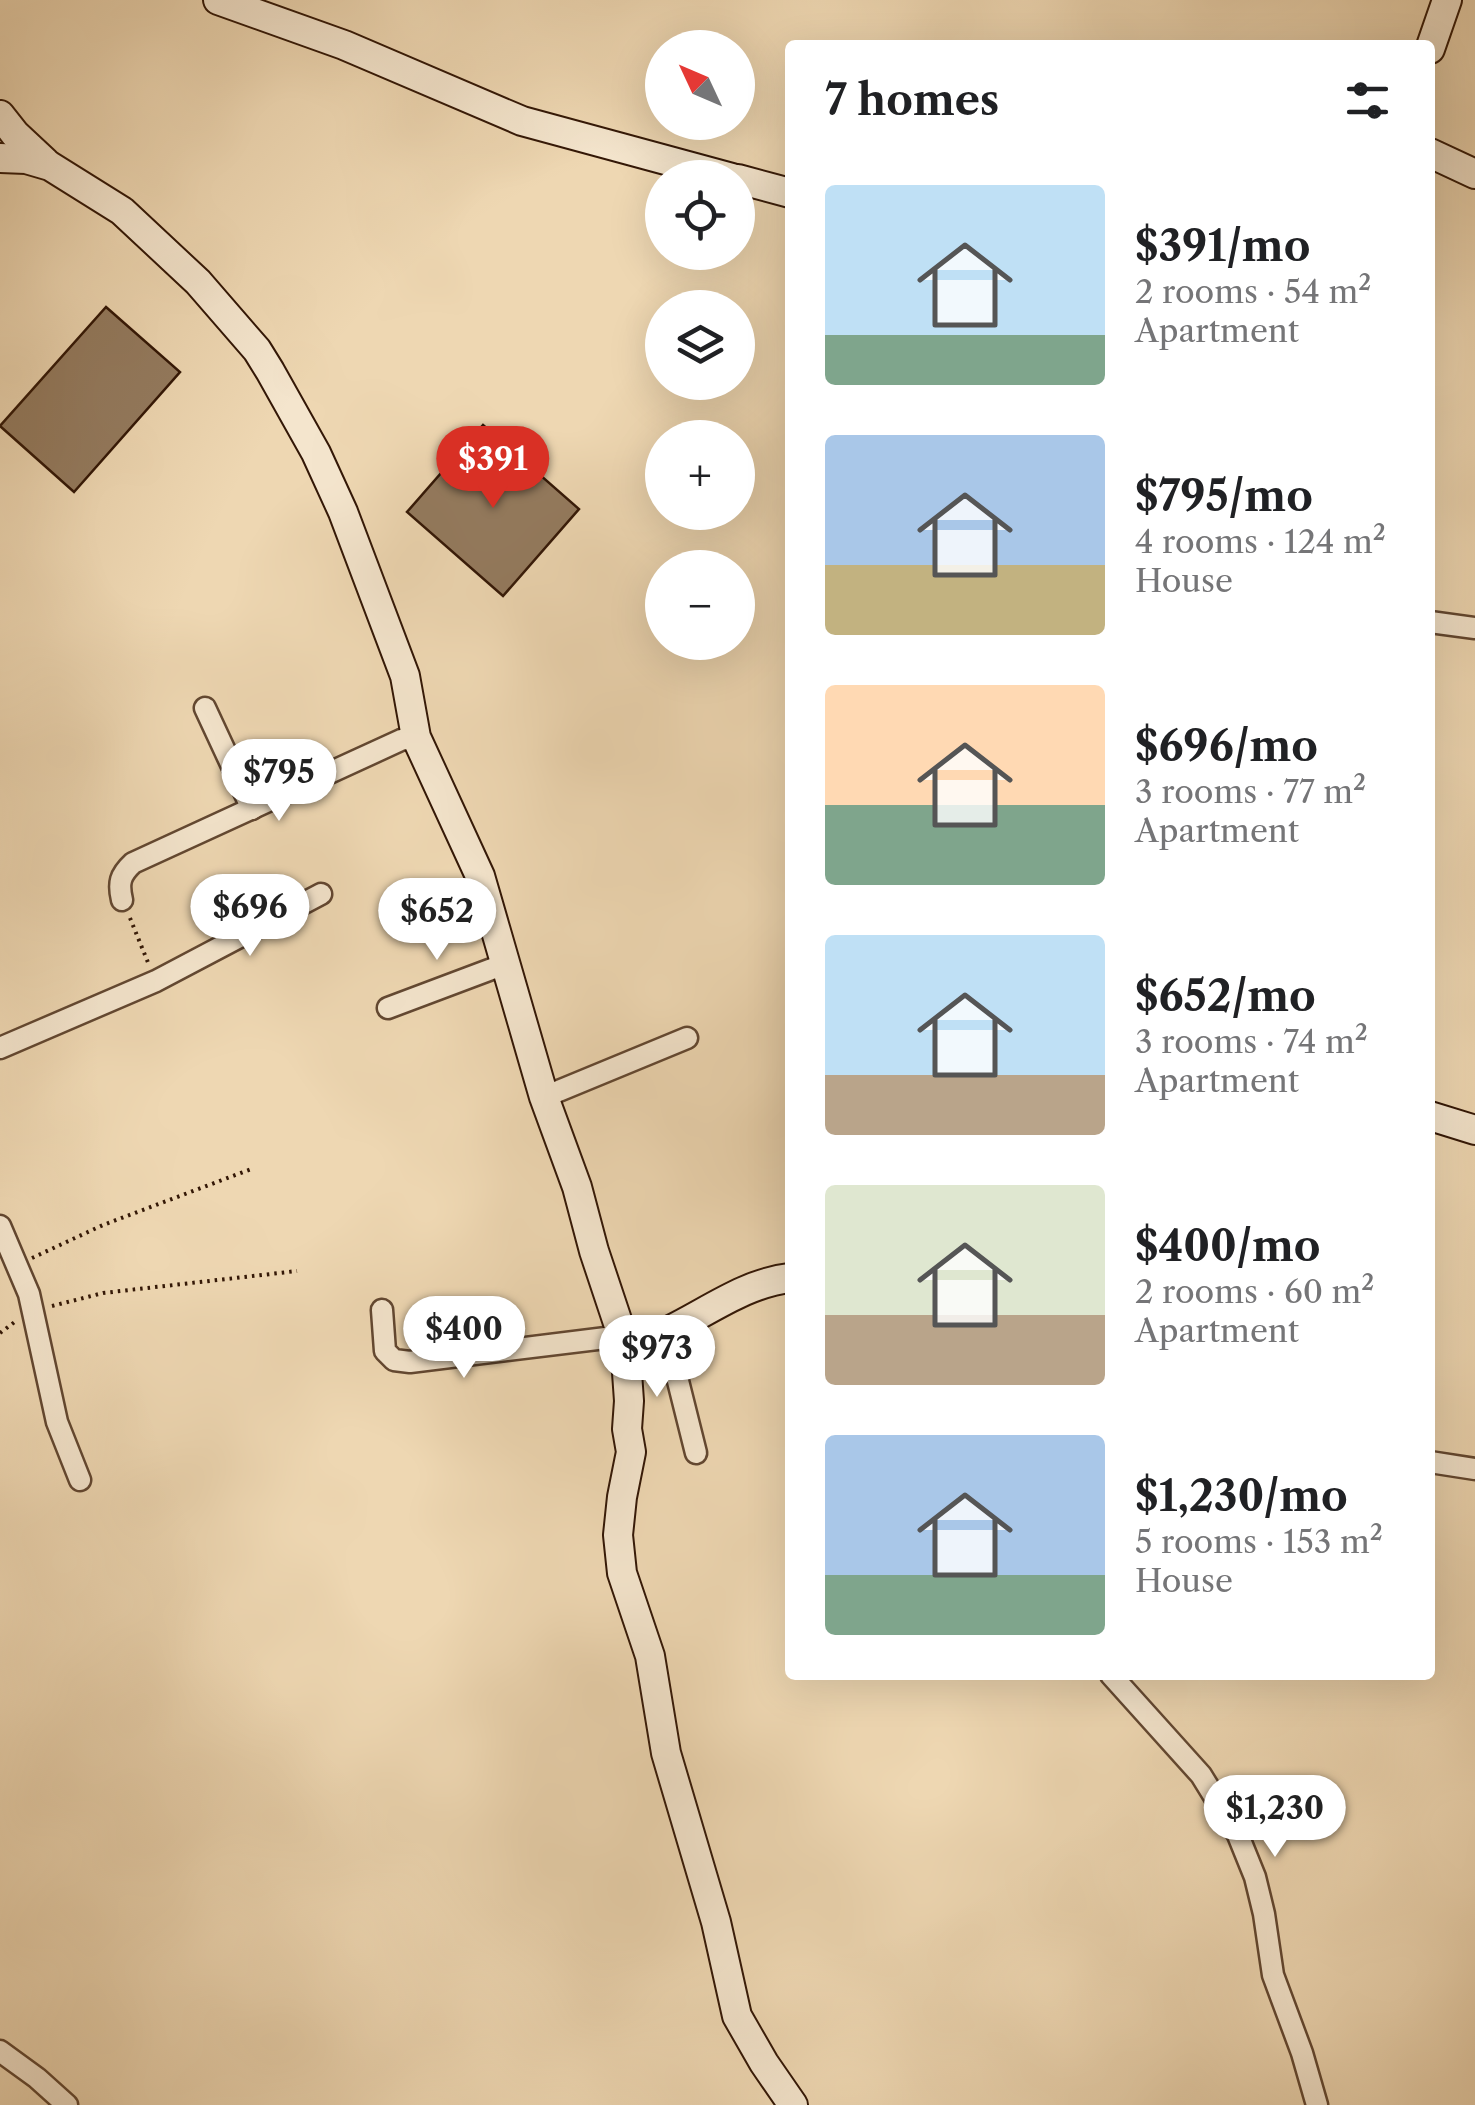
<!DOCTYPE html>
<html lang="en">
<head>
<meta charset="utf-8">
<style>
  body { margin:0; font-family:"Libre Caslon Text",serif; background:#f2f2f2; color:#202124; height:100vh; display:flex; flex-direction:column; font-size:38px; white-space:nowrap }
  * { box-sizing:border-box; margin:0 }
  p { font-size:32px; color:#757577 }
  .icon { flex:none; width:55px; height:55px; fill:none; stroke:currentColor; stroke-width:2; stroke-linecap:round; stroke-linejoin:round }
  .map { position:relative; flex:1; overflow:hidden }
  .drawer { position:absolute; left:785px; top:40px; width:650px; height:1640px; display:flex; flex-direction:column; background:#fff; border-radius:10px; box-shadow:0 10px 40px #0002 }
  .drawer>* { flex:none }
  .needle { width:65px; rotate:314deg }
  .buttons { position:absolute; left:645px; top:30px; display:grid; gap:20px }
  .buttons a { display:grid; place-items:center; width:110px; height:110px; border-radius:50%; background:#fff; box-shadow:0 10px 40px #0002; font-size:50px }
  .price { position:absolute; translate:-50% -85px; padding:0 22px; border-radius:35px; background:#fff; color:#222; font-size:32px; line-height:65px; filter:drop-shadow(0 2px 5px #0008) }
  .price::after { content:''; position:absolute; left:50%; top:60px; width:30px; height:22px; margin-left:-15px; background:inherit; clip-path:polygon(0 0,100% 0,50% 100%) }
  .price.on { background:#d93025; color:#fff }
  ul { padding:0; list-style:none }
  li { display:flex; align-items:center; gap:30px; height:250px; padding:0 40px }
  li span { display:grid; place-items:center; flex:none; width:280px; height:200px; border-radius:10px; color:#555 }
  li>.icon { margin-inline-start:auto }
  span .icon { width:120px; height:120px; fill:#fffc; stroke-width:1 }
  li b { font-size:42px }
  h2 { display:flex; justify-content:space-between; align-items:center; height:120px; padding:0 40px; font-size:42px }
  .map>svg:first-child { display:block }
</style>
</head>
<body>
<div class="map">
<svg width="1475" height="2105" viewBox="0 0 1475 2105">
  <rect width="100%" height="100%" fill="#eed7b2"/>
  <filter id="stains"><feTurbulence type="fractalNoise" baseFrequency=".002" numOctaves="4"/><feColorMatrix values="0 0 0 0 .2 0 0 0 0 .09 0 0 0 0 .02 0 0 0 .5 -.17"/></filter>
  <radialGradient id="worn" r=".72"><stop offset=".6" stop-color="#630" stop-opacity="0"/><stop offset="1" stop-color="#630" stop-opacity=".3"/></radialGradient>
  <g fill="#947b5f" stroke="#331706" stroke-width="2.5">
    <path d="M106 307 180 372 74 492 0 426Z"/>
    <path d="M483 425 579 509 503 596 407 512Z"/>
  </g>
  <g fill="none" stroke-linecap="round" stroke-linejoin="round">
    <g stroke="#624731" stroke-width="25">
      <g id="street">
        <path d="M1430 622 1475 628"/>
        <path d="M205 708 252 809"/>
        <path d="M122 900C118 883 120 875 133 863L401 740 416 737"/>
        <path d="M388 1008 505 964"/>
        <path d="M0 1048 156 981 321 894"/>
        <path d="M544 1097 687 1038"/>
        <path d="M0 1226 29 1294 57 1422 80 1480"/>
        <path d="M382 1310 385 1351 394 1360 410 1362 622 1336"/>
        <path d="M662 1333 676 1373 696 1453"/>
        <path d="M1430 1462 1475 1469"/>
        <path d="M1111 1675 1201 1775 1238 1835 1255 1877 1264 1914 1273 1975 1302 2053 1317 2105"/>
        <path d="M0 2051 37 2078 67 2105"/>
      </g>
    </g>
    <g stroke="#331706" stroke-width="32">
      <g id="secondary">
        <path d="M218 0 344 45 522 121 732 178"/>
        <path d="M1430 49 1447 0"/>
        <path d="M0 115 15 134 45 162"/>
        <path d="M1430 153 1475 174"/>
        <path d="M0 158 26 159 50 166 122 211 198 282 257 350 270 371 316 453 343 512 405 676 416 737 480 876 544 1097 577 1187 594 1251 625 1344 629 1401 627 1429 631 1452 622 1497 618 1535 622 1573 650 1656 666 1753 716 1922 737 2016 764 2063 793 2105"/>
        <path d="M738 179 790 193"/>
        <path d="M1430 1116 1475 1130"/>
        <path d="M625 1344C637 1340 652 1338 664 1333 705 1314 744 1283 790 1278"/>
      </g>
    </g>
    <g stroke="#331706" stroke-width="4" stroke-dasharray="2.5 5" stroke-linecap="butt">
      <path d="M130 918 149 965"/>
      <path d="M32 1258 103 1225 254 1168"/>
      <path d="M52 1306 103 1293 297 1271"/>
      <path d="M0 1333 16 1321"/>
    </g>
    <use href="#street" stroke="#f4e5cd" stroke-width="20"/>
    <use href="#secondary" stroke="#f4e5cd" stroke-width="28"/>
  </g>
  <rect width="100%" height="100%" filter="url(#stains)"/>
  <rect width="100%" height="100%" fill="url(#worn)"/>
</svg>
<div class="buttons">
<a><svg class="needle" viewBox="-14 -14 28 28"><path d="M0-13l5 13h-10z" fill="#e53935"/><path d="M0 13l5-13h-10z" fill="#757577"/></svg></a>
<a><svg class="icon" aria-label="locate" viewBox="0 0 24 24"><circle cx="12" cy="12" r="6"/><path d="M12 2v4M12 18v4M2 12h4M18 12h4"/></svg></a>
<a><svg class="icon" aria-label="layers" viewBox="0 0 24 24"><path d="M12 4l9 5-9 5-9-5zM3 14l9 5 9-5"/></svg></a>
<a>+</a>
<a>−</a>
</div>
<b class="price on" style="left:493px;top:511px">$391</b>
<b class="price" style="left:279px;top:824px">$795</b>
<b class="price" style="left:250px;top:959px">$696</b>
<b class="price" style="left:437px;top:963px">$652</b>
<b class="price" style="left:464px;top:1381px">$400</b>
<b class="price" style="left:657px;top:1400px">$973</b>
<b class="price" style="left:1275px;top:1860px">$1,230</b>
<section class="drawer">
<h2>7 homes<svg class="icon" aria-label="filters" viewBox="0 0 24 24"><path d="M4 7h16M4 17h16"/><circle cx="9" cy="7" r="2"/><circle cx="15" cy="17" r="2"/></svg></h2>
<ul>
<li><span style="background:linear-gradient(#bfe0f5 75%,#7fa58c 0)"><svg class="icon" aria-label="home" viewBox="0 0 24 24"><path d="M3 11l9-7 9 7M6 9v11h12V9"/></svg></span><div><b>$391/mo</b><p>2 rooms · 54 m²</p><p>Apartment</p></div></li>
<li><span style="background:linear-gradient(#a9c7e8 65%,#c2b280 0)"><svg class="icon" aria-label="home" viewBox="0 0 24 24"><path d="M3 11l9-7 9 7M6 9v11h12V9"/></svg></span><div><b>$795/mo</b><p>4 rooms · 124 m²</p><p>House</p></div></li>
<li><span style="background:linear-gradient(#ffd9b3 60%,#7fa58c 0)"><svg class="icon" aria-label="home" viewBox="0 0 24 24"><path d="M3 11l9-7 9 7M6 9v11h12V9"/></svg></span><div><b>$696/mo</b><p>3 rooms · 77 m²</p><p>Apartment</p></div></li>
<li><span style="background:linear-gradient(#bfe0f5 70%,#b9a48a 0)"><svg class="icon" aria-label="home" viewBox="0 0 24 24"><path d="M3 11l9-7 9 7M6 9v11h12V9"/></svg></span><div><b>$652/mo</b><p>3 rooms · 74 m²</p><p>Apartment</p></div></li>
<li><span style="background:linear-gradient(#dfe7d0 65%,#b9a48a 0)"><svg class="icon" aria-label="home" viewBox="0 0 24 24"><path d="M3 11l9-7 9 7M6 9v11h12V9"/></svg></span><div><b>$400/mo</b><p>2 rooms · 60 m²</p><p>Apartment</p></div></li>
<li><span style="background:linear-gradient(#a9c7e8 70%,#7fa58c 0)"><svg class="icon" aria-label="home" viewBox="0 0 24 24"><path d="M3 11l9-7 9 7M6 9v11h12V9"/></svg></span><div><b>$1,230/mo</b><p>5 rooms · 153 m²</p><p>House</p></div></li>
</ul>
</section>
</div>
</body>
</html>
